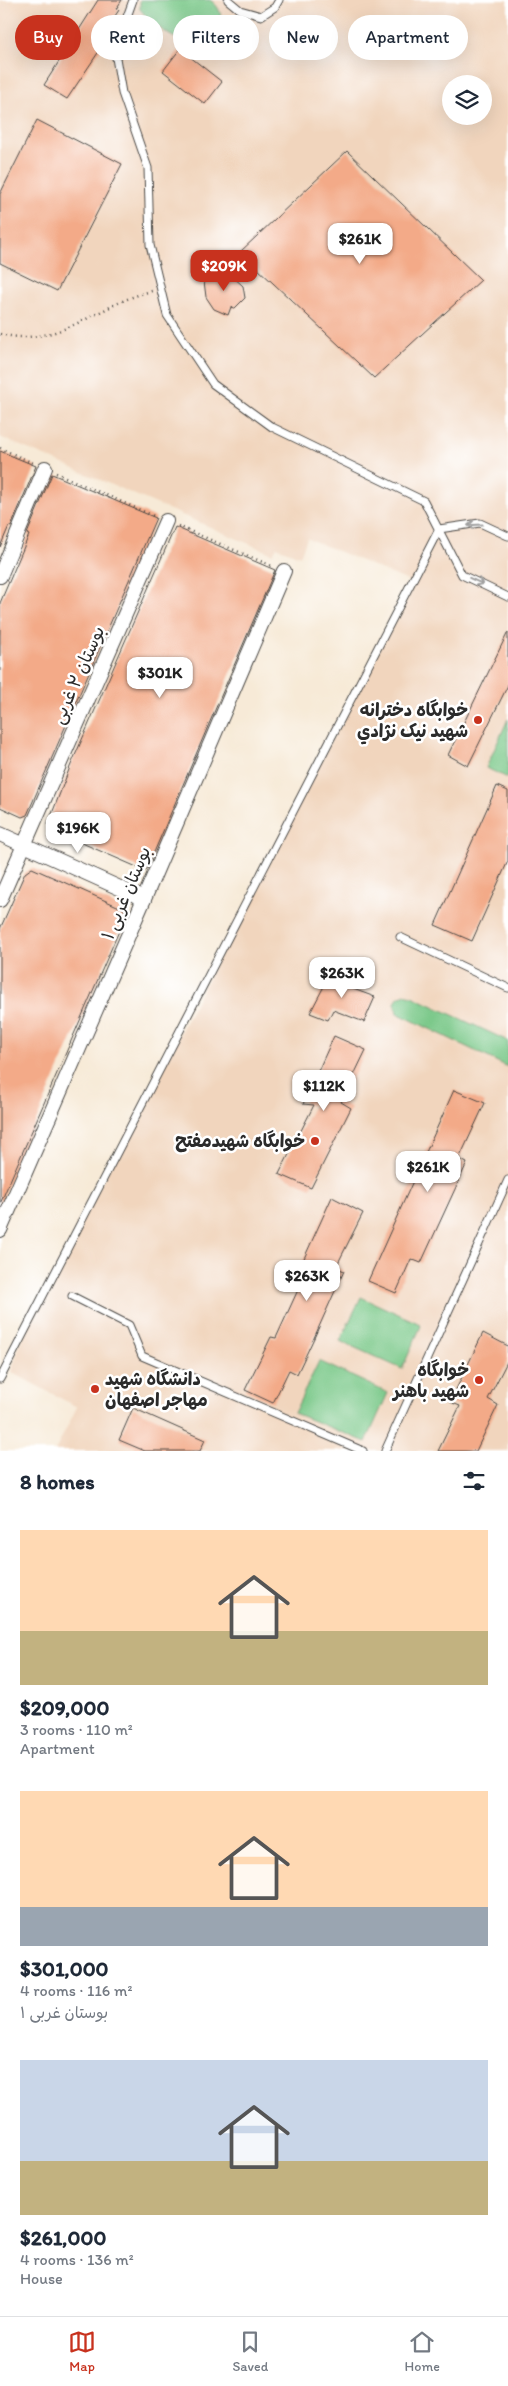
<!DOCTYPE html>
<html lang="en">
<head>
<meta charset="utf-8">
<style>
  body { margin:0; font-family:Itim,"Playpen Sans Arabic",sans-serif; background:#f6f6f7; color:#1f2937; height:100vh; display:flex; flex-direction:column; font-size:19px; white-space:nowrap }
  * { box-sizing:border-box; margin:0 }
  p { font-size:16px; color:#747a83 }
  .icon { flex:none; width:28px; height:28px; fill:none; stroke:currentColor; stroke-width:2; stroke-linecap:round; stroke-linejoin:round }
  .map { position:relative; height:1451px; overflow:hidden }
  .side { display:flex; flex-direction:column; background:#fff; flex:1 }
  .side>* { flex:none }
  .top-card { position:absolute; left:15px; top:15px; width:479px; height:45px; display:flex; gap:10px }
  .tools { position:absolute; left:442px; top:75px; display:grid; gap:10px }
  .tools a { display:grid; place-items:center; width:50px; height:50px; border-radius:50%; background:#fff; box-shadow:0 5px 20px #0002; font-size:25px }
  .price { position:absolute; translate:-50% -42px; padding:0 11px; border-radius:10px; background:#fff; color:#222; font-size:16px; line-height:32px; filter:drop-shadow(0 1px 2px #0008) }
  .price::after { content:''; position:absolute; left:50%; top:30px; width:15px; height:11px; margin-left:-8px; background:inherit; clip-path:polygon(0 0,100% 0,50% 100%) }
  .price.current { background:#c8321e; color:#fff }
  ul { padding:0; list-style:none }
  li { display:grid; align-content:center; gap:10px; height:265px; padding:0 20px }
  li span { display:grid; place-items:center; height:155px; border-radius:0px; color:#555 }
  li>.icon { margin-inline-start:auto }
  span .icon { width:90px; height:90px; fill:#fffc; stroke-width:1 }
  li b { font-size:21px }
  h2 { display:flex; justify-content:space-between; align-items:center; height:60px; padding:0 20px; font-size:21px }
  .pill { padding:0 18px; border-radius:22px; background:#fff; box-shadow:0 5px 20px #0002; font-size:18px; line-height:45px }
  .pill.current { background:#c8321e; color:#fff }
  .dock { display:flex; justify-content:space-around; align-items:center; height:70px; border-top:1px solid #e0e1e3; background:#fff; font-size:14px; color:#747a83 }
  .dock a { display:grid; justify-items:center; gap:2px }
  .dock .current { color:#c8321e }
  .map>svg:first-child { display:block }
</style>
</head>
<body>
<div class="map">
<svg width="508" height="1451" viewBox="0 0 508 1451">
  <rect width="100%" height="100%" fill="#fff"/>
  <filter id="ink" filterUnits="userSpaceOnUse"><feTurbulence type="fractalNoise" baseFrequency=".02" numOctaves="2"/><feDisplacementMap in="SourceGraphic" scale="10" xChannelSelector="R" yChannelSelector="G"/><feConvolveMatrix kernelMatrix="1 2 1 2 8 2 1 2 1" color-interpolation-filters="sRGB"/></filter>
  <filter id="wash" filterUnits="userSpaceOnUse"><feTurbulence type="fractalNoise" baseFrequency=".0096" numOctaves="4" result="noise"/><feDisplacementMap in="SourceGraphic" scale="20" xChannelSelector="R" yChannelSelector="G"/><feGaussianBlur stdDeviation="1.12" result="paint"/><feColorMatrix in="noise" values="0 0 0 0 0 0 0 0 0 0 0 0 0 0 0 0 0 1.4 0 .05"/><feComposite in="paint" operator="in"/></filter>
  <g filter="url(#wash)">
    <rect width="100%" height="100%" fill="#f7ead7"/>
    <path fill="#f1d5bd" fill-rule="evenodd" d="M0 0H508V1451H55L77 1407 11 1372 23 1335 413 583 307 538 300 556 277 547 273 554 0 437ZM451 84H484V116H451Z"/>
    <g fill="#79c888" stroke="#527a5a">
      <path d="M140 0H210C233 15 216 45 191 43 173 41 151 23 140 9Z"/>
      <path d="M508 719V778L486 768Z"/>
      <path d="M405 994 412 996 508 1041V1067L397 1013 395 1003 398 997Z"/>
      <path d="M361 1297 418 1323 421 1326 402 1369 340 1341Z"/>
      <path d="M319 1361 388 1393 366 1442 294 1413Z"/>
    </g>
    <g id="blocks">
      <g fill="#f3aa88">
        <path d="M98 0H122L116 9 119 10 115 16 120 20 67 99 44 85Z"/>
        <path d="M180 49 222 82 205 104 163 71Z"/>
        <path d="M37 120 122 164 57 291 0 263V194Z"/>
        <path d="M347 151 481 280 374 378 240 252Z"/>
        <path d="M216 271 231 275 243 286 245 298 235 308 231 307 228 315 214 309 206 297 204 281Z"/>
        <path d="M0 451 36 466 11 527 9 526 0 547Z"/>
        <path d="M52 474 156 518 27 815 22 817 0 807V603L29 535 27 534Z"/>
        <path d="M175 527 275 570 146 871 50 829 48 824 70 767Z"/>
        <path d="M508 632V685L468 766 448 755Z"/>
        <path d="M497 786 508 791V861L472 941 435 925Z"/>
        <path d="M32 868 124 909 126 915 0 1204V929L25 873Z"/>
        <path d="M334 967 349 975 345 986 375 997 364 1022 333 1010 328 1020 310 1013Z"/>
        <path d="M334 1036 366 1050 341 1102 351 1108 311 1188 279 1174 314 1105 303 1104Z"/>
        <path d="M454 1090 485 1103 459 1159 467 1163 421 1263 411 1259 396 1293 368 1281Z"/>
        <path d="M332 1197 363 1213 336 1267 344 1271 314 1338 297 1374 289 1370 273 1403 245 1390 271 1337 276 1338 308 1268 301 1265Z"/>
        <path d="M483 1333 508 1346V1360L488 1399 498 1405 476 1451H438L460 1406 450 1402Z"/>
        <path d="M133 1408 205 1440 200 1451H145L119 1440Z"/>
      </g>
    </g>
  </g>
  <g filter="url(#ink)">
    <use href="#blocks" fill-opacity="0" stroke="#4a4845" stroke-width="1"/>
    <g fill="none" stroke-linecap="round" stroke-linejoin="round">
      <g stroke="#4a4845" stroke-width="9">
        <g id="lane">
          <path d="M133 0 119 39 116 58 122 93 148 168 150 245 167 315 213 384 272 427 424 501 462 575 508 597"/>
          <path d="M228 0 240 10 261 16 275 7 279 0"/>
          <path d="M439 529 480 523 508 536"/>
          <path d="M400 937 508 988"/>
          <path d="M72 1296 129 1325 142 1356 363 1451"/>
          <path d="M0 1379 439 529"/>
          <path d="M385 1451 508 1180"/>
        </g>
      </g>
      <g stroke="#4a4845" stroke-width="16">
        <g id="street">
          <path d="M0 576 45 468"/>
          <path d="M0 834 144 899"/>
          <path d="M0 900 166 521"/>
          <path d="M0 1230 144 899 284 571"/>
        </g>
      </g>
      <g stroke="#4a4845" stroke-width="2.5" stroke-dasharray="1 4" stroke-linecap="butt">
        <path d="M0 334C60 349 99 303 152 291"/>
        <path d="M0 448 33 463"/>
        <path d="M56 473 154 516"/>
        <path d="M178 526 272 566"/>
      </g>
      <use href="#lane" stroke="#fff" stroke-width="7"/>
      <use href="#street" stroke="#fff" stroke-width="14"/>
    </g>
    <defs><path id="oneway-shaft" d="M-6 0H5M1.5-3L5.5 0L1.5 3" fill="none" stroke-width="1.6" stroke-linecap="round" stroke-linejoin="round" transform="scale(1.25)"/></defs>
    <g stroke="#a0a0a0">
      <use href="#oneway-shaft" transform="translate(475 525) rotate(177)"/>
      <use href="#oneway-shaft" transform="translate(476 581) rotate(25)"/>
    </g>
  </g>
  <g fill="#c8321e" stroke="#fff" stroke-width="2">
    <circle cx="478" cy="720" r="5"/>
    <circle cx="315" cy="1141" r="5"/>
    <circle cx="479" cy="1380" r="5"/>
    <circle cx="95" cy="1389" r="5"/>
  </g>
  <g text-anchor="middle" stroke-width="5" stroke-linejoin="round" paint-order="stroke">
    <g font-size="18" fill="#2b2b2b" stroke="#fff">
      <text transform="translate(78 675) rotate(-66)" y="6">بوستان ۲ غربی</text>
      <text transform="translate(126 893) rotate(-67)" y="6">بوستان غربی ۱</text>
    </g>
    <g font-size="18" font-weight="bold" fill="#2b2b2b" stroke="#fff" text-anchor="end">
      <text x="468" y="716">خوابگاه دخترانه<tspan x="468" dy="21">شهيد نيک نژادي</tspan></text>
      <text x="305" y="1147">خوابگاه شهیدمفتح</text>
      <text x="469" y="1376">خوابگاه<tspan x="469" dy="21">شهید باهنر</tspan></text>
      <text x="105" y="1385" text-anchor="start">دانشگاه شهید<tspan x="105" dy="21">مهاجر اصفهان</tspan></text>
    </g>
  </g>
</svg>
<div class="tools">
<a><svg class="icon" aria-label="layers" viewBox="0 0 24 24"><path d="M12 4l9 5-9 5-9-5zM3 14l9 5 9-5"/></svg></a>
</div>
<b class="price" style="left:360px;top:265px">$261K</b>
<b class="price current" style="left:224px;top:292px">$209K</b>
<b class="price" style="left:160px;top:699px">$301K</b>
<b class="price" style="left:78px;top:854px">$196K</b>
<b class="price" style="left:342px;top:999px">$263K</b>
<b class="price" style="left:324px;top:1112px">$112K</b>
<b class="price" style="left:428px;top:1193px">$261K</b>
<b class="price" style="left:307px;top:1302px">$263K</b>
<div class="top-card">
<a class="pill current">Buy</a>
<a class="pill">Rent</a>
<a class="pill">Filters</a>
<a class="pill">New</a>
<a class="pill">Apartment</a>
</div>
</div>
<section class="side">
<h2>8 homes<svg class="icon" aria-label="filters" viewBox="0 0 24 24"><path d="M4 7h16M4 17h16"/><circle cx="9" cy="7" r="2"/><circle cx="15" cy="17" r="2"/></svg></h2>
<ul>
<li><span style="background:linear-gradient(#ffd9b3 65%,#c2b280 0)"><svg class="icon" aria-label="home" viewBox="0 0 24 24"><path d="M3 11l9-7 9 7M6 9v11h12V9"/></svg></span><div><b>$209,000</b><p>3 rooms · 110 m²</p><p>Apartment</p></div></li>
<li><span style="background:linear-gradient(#ffd9b3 75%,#9aa5b1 0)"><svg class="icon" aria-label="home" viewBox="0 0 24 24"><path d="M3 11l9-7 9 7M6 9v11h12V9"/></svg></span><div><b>$301,000</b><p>4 rooms · 116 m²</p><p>بوستان غربی ۱</p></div></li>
<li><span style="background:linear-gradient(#c9d6e8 65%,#c2b280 0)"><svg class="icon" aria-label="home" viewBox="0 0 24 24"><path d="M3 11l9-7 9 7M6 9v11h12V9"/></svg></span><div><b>$261,000</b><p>4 rooms · 136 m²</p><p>House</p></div></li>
</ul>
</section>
<nav class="dock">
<a class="current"><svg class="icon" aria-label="map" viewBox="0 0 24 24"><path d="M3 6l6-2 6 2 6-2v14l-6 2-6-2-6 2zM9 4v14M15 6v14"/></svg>Map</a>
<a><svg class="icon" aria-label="saved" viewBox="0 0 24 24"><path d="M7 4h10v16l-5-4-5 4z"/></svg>Saved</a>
<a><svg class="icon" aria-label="home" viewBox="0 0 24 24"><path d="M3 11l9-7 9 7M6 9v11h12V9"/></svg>Home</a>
</nav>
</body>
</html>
